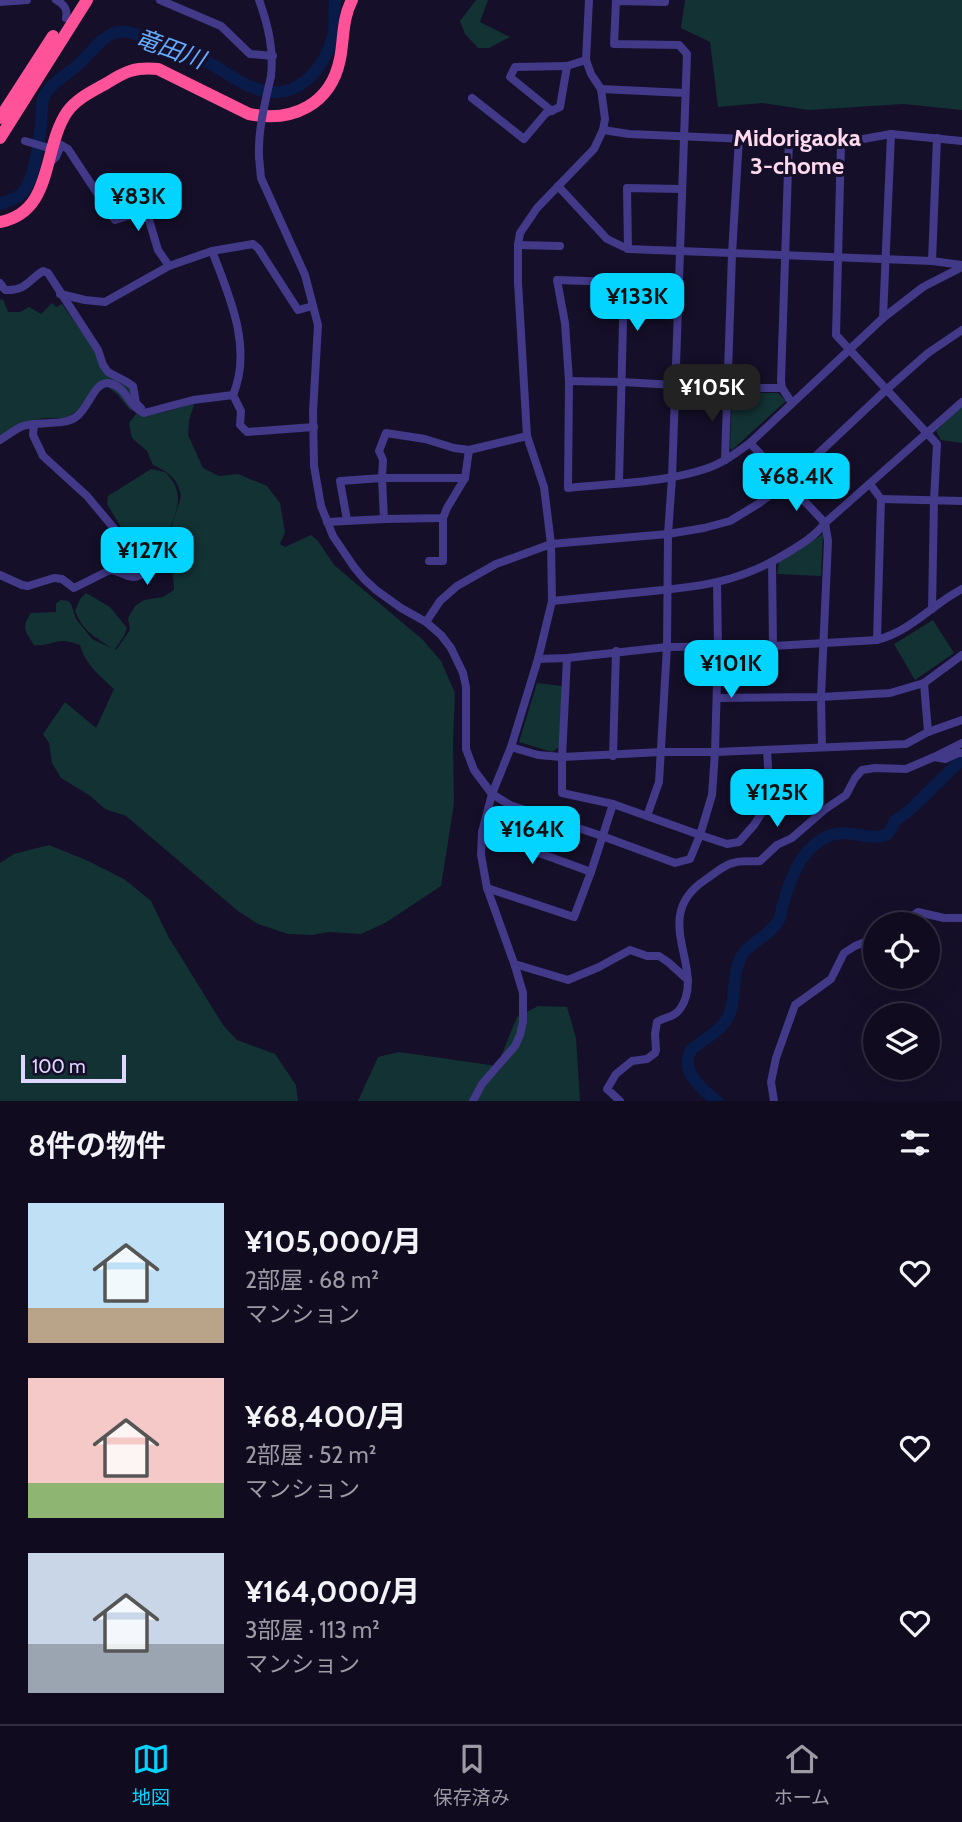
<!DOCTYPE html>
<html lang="ja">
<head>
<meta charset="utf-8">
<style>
  body { margin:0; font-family:Cabin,"Noto Sans JP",sans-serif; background:#1e192c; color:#f1f3f6; height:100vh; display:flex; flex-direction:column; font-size:26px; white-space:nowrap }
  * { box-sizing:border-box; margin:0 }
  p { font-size:23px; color:#9c9ba4 }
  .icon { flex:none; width:38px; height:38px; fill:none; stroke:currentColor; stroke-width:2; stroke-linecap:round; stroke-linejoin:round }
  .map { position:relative; height:1101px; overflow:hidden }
  .panel { display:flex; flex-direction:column; background:#100b1f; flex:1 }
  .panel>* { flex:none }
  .buttons { position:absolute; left:863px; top:912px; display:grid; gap:14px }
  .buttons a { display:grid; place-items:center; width:77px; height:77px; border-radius:50%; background:#100b1f; box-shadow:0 7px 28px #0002,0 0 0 2px #302b3d; font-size:35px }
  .scale { position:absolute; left:21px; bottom:18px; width:105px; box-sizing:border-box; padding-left:7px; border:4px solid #dfd7ff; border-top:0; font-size:19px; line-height:24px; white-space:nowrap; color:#dfd7ff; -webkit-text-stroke:5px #150f29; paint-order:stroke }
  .price { position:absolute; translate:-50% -60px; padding:0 16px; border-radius:14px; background:#03d3ff; color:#111; font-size:23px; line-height:46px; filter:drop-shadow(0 2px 4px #0008) }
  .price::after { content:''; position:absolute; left:50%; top:42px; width:21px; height:16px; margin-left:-10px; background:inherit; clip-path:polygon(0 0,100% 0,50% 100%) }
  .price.selected { background:#222; color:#fff }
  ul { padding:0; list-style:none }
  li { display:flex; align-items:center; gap:21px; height:175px; padding:0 28px }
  li span { display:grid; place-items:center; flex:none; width:196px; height:140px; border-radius:0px; color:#555 }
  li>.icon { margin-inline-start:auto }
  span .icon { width:84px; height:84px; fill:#fffc; stroke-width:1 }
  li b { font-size:30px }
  h2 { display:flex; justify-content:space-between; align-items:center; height:84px; padding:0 28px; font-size:30px }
  .dock { display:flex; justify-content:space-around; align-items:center; height:98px; border-top:2px solid #302b3d; background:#100b1f; font-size:19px; color:#9c9ba4 }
  .dock a { display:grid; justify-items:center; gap:4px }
  .dock .selected { color:#03d3ff }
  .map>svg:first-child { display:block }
</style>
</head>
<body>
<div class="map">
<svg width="962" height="1101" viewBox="0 0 962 1101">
  <rect width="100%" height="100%" fill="#150f29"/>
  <g fill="#123233">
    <path d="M476 0H488L480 22 510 37 489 48H478L465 34 460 21Z"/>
    <path d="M685 0H962V110L903 104 809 110 762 103 718 107 710 42 681 28Z"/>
    <path d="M3 299 8 312H20L29 307 41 314 52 303 56 307 62 304 91 345 95 352 98 362 128 384 139 410H130L117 394 101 382 77 411 66 418H44L19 424 9 432 0 435V300Z"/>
    <path d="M732 393H778L786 401 732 450 730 448Z"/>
    <path d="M195 402 189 420 188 435 203 468 219 476 238 474 267 486 280 503 285 532 280 544 285 547 311 535 318 541 334 565 423 640 441 661 455 693 453 743 454 804 441 886 385 923 361 934 329 932 312 935 288 934 258 924 238 911 126 816 105 809 89 795 61 778 52 763 49 743 43 734 65 702 96 728 114 689C100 676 85 664 80 645 55 635 54 647 34 645 25 631 21 627 31 613L56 612V603L61 600 68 601 71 604 76 619 92 639 111 648C94 635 85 634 75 611L80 599 86 593 110 607 127 628 124 636 115 649 116 650 130 630 128 618 135 606 144 600 163 597 174 590C174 580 172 573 172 563 160 548 177 514 181 496 178 479 169 472 153 465L147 451 132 438 129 423 136 414C150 419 180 407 195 402Z"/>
    <path d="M962 406V443L941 440 936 431Z"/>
    <path d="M151 469 165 472C190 496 173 517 163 546L157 545 154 552 127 537 107 504 108 496Z"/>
    <path d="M823 534 821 576 777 574 779 562Z"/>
    <path d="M933 620 954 653 915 680 894 644Z"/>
    <path d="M537 683 562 686 559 747 552 752 519 742Z"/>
    <path d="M49 845 86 860 124 879 151 901 168 936 223 1025 237 1040 275 1054 296 1085 298 1101H0V863L14 854Z"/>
    <path d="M538 1006 567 1007 576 1038 580 1101H358L378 1057 399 1052 497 1066 517 1017Z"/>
  </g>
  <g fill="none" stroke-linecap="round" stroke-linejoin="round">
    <g stroke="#091b48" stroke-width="12">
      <path d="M0 204C9 201 17 199 23 192 35 178 39 143 41 125 42 117 41 107 43 99 47 85 71 72 81 62 92 51 102 36 117 32 130 29 147 39 158 44 176 50 196 55 213 65 228 74 242 85 260 90 297 101 323 70 333 37 336 25 333 12 335 0"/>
      <path d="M717 1101C702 1090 678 1069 692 1049 703 1040 721 1031 728 1017 737 1001 731 973 742 955 750 943 772 934 780 918 781 915 781 911 782 908 789 883 798 854 821 840 846 823 864 844 888 834L895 821 910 810 962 759"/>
    </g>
    <g stroke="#423989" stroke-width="8">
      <path d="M56 0C64 4 68 9 66 18"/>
      <path d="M160 0 221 26 250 54 273 56"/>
      <path d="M259 0C268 25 274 49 271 76"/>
      <path d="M0 2 27 0"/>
      <path d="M601 89 685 93"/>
      <path d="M472 98 524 139 546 113 560 107 567 66 586 60"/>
      <path d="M552 111 510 77 515 67 567 66"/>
      <path d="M603 130 629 134 841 143 891 134 962 141"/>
      <path d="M789 140 781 380 782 388 792 403"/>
      <path d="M25 141 52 149"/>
      <path d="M841 143 836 335 937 444 934 500 932 609"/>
      <path d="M259 157 261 178 305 275 318 325 313 412 314 466 321 506 333 536 354 567 364 579 376 590 401 608 426 622 441 635 451 648 463 673 466 687V749L474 770 492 794 510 805 602 836 675 863 690 859 700 835 727 844 739 842 754 825 770 800 767 750"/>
      <path d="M51 162 56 157 61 145 68 149 115 220 146 210 158 250 169 266 212 251 253 244 258 248 298 310 313 306"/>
      <path d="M558 186 607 239 628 249 932 261 962 265"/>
      <path d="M518 245 560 246"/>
      <path d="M628 249 627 188 681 189"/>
      <path d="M932 261 937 138"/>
      <path d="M0 283 5 290C26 291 27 281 43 271L48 273 98 350 103 365 108 372 127 382 133 386 136 403 141 408"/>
      <path d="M678 284 557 280 565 323 569 381 568 488C612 483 666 483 708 468 723 463 736 453 750 443L883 318 923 287 962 267"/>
      <path d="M60 294 85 300 105 302 169 266"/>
      <path d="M883 318 891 134"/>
      <path d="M569 381 622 382 728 388H782"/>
      <path d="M233 395 241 411 240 425 247 432 314 427"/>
      <path d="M0 440C7 436 15 429 23 426 39 421 64 426 76 417 89 408 94 382 108 383 126 385 128 407 144 413L193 400 233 395C253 348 229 295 212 251"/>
      <path d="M750 443 825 523 828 541 821 697 822 747"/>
      <path d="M725 460 732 254 739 138"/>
      <path d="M619 482 624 283"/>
      <path d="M870 484 881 499 877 640"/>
      <path d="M881 499 962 501"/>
      <path d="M384 519 382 478 383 460 379 451 386 433 425 439 454 448 469 450"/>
      <path d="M347 520 340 481 382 478H465"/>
      <path d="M327 522 384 519 443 518 447 508 465 478 469 450 527 436"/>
      <path d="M429 561H443V518"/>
      <path d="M772 562 773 646"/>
      <path d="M110 570C117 571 121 573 128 576 143 581 154 563 158 551"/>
      <path d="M0 575 22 585 28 586 54 578 62 579 74 588 110 570 118 559 122 550V538L87 496 43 456 33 435 34 424"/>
      <path d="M552 601C582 598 613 595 643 592 698 587 739 583 787 553 802 544 815 536 825 523L962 402"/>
      <path d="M426 622 440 601 457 586 496 564 551 544 668 534 704 528 730 521 758 504 787 483 886 390 928 353 962 330"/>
      <path d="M567 658 562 757V793L613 804 700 835 712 795 715 752 718 648 717 583"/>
      <path d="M538 659 567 658 667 647 773 646 877 640C913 630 931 605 962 589"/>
      <path d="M924 683 928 732"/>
      <path d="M717 698 821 697 890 693 924 683 962 655"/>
      <path d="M511 747 538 755 562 757 661 752H715L906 744 928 732 962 720"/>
      <path d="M613 756 616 651"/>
      <path d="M934 757 962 743"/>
      <path d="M647 816 659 782 667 647 668 534 672 478 687 54 679 45 614 44 616 1 665 2V0"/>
      <path d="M482 832 591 872"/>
      <path d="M487 888 574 917 591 872 613 804"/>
      <path d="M901 924 918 912 944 918H962"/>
      <path d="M515 966 518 965 568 980 599 967 630 950 647 956H659L668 962 688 980"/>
      <path d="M473 1101 482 1084 515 1046 520 1035 523 1022V993L515 966 487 888 481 855 482 832 492 794 511 747 538 659 552 601 551 544 544 487 527 436 518 282V245L520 233 537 208 594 149 603 130 605 119 601 89 591 74 586 60 589 0"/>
      <path d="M620 1101 607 1089 616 1074 632 1061 647 1059 655 1053 656 1050 655 1034 657 1022C665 1017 675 1017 680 1009 708 969 648 918 705 880 713 875 723 865 733 863 740 860 751 862 760 861L777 845 792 838 824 810 846 795 855 778 862 770 875 768 906 769 934 757 945 759 958 753H962"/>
      <path d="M774 1101 771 1082 776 1058 795 1005 831 979 844 953 855 946 875 938"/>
    </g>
    <g stroke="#ff5298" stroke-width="12">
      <path d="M0 118 53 36"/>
      <path d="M0 138 87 0"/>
      <path d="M0 222C54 212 42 149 67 112 77 98 93 91 107 83 126 71 135 67 158 69L249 114C293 123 331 104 340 59 344 39 342 19 352 0"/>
    </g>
    <path stroke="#423989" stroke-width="8" d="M259 157C258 129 265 103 271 76"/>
  </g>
  <g text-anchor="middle" stroke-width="6" stroke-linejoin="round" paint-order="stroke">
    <g font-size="24" font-style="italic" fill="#65acff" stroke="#150f29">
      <text transform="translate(170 49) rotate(20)" y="8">竜田川</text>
    </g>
    <g font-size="24" font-weight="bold" fill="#ffd9ee" stroke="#150f29">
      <text x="797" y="146">Midorigaoka<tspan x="797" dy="28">3-chome</tspan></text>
    </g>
  </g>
</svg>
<div class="buttons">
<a><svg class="icon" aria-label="locate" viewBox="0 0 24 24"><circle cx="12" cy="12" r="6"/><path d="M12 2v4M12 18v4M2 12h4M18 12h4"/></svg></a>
<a><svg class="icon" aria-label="layers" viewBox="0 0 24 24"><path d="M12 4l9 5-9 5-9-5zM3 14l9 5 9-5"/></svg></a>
</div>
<div class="scale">100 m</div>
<b class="price" style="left:138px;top:233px">¥83K</b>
<b class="price" style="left:637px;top:333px">¥133K</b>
<b class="price selected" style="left:712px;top:424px">¥105K</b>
<b class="price" style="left:796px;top:513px">¥68.4K</b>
<b class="price" style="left:147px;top:587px">¥127K</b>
<b class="price" style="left:731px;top:700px">¥101K</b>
<b class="price" style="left:777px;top:829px">¥125K</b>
<b class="price" style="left:532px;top:866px">¥164K</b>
</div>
<section class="panel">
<h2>8件の物件<svg class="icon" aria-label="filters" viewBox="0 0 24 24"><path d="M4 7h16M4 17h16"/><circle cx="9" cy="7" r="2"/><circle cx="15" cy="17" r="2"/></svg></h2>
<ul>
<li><span style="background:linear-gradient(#bfe0f5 75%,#b9a48a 0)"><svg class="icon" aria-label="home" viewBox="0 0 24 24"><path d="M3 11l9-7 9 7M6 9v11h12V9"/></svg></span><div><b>¥105,000/月</b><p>2部屋 · 68 m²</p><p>マンション</p></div><svg class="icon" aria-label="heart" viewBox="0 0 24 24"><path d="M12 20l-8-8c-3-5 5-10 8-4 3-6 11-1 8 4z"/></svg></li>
<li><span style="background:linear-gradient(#f6c9c9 75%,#8fb573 0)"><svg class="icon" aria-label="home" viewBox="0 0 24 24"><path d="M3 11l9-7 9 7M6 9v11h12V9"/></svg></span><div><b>¥68,400/月</b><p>2部屋 · 52 m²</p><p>マンション</p></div><svg class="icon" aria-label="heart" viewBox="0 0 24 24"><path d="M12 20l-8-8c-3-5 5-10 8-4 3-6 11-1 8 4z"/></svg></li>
<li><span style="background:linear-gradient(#c9d6e8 65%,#9aa5b1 0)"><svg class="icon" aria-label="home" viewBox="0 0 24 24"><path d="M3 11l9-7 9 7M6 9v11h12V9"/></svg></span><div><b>¥164,000/月</b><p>3部屋 · 113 m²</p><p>マンション</p></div><svg class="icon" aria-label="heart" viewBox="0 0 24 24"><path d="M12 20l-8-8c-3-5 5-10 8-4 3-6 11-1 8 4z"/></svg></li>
</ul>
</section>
<nav class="dock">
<a class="selected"><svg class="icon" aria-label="map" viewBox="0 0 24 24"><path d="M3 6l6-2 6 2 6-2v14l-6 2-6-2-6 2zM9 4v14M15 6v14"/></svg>地図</a>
<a><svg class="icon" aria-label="saved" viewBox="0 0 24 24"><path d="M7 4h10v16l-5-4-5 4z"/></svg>保存済み</a>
<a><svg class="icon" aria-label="home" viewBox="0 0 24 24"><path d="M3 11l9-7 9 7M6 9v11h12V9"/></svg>ホーム</a>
</nav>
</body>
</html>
